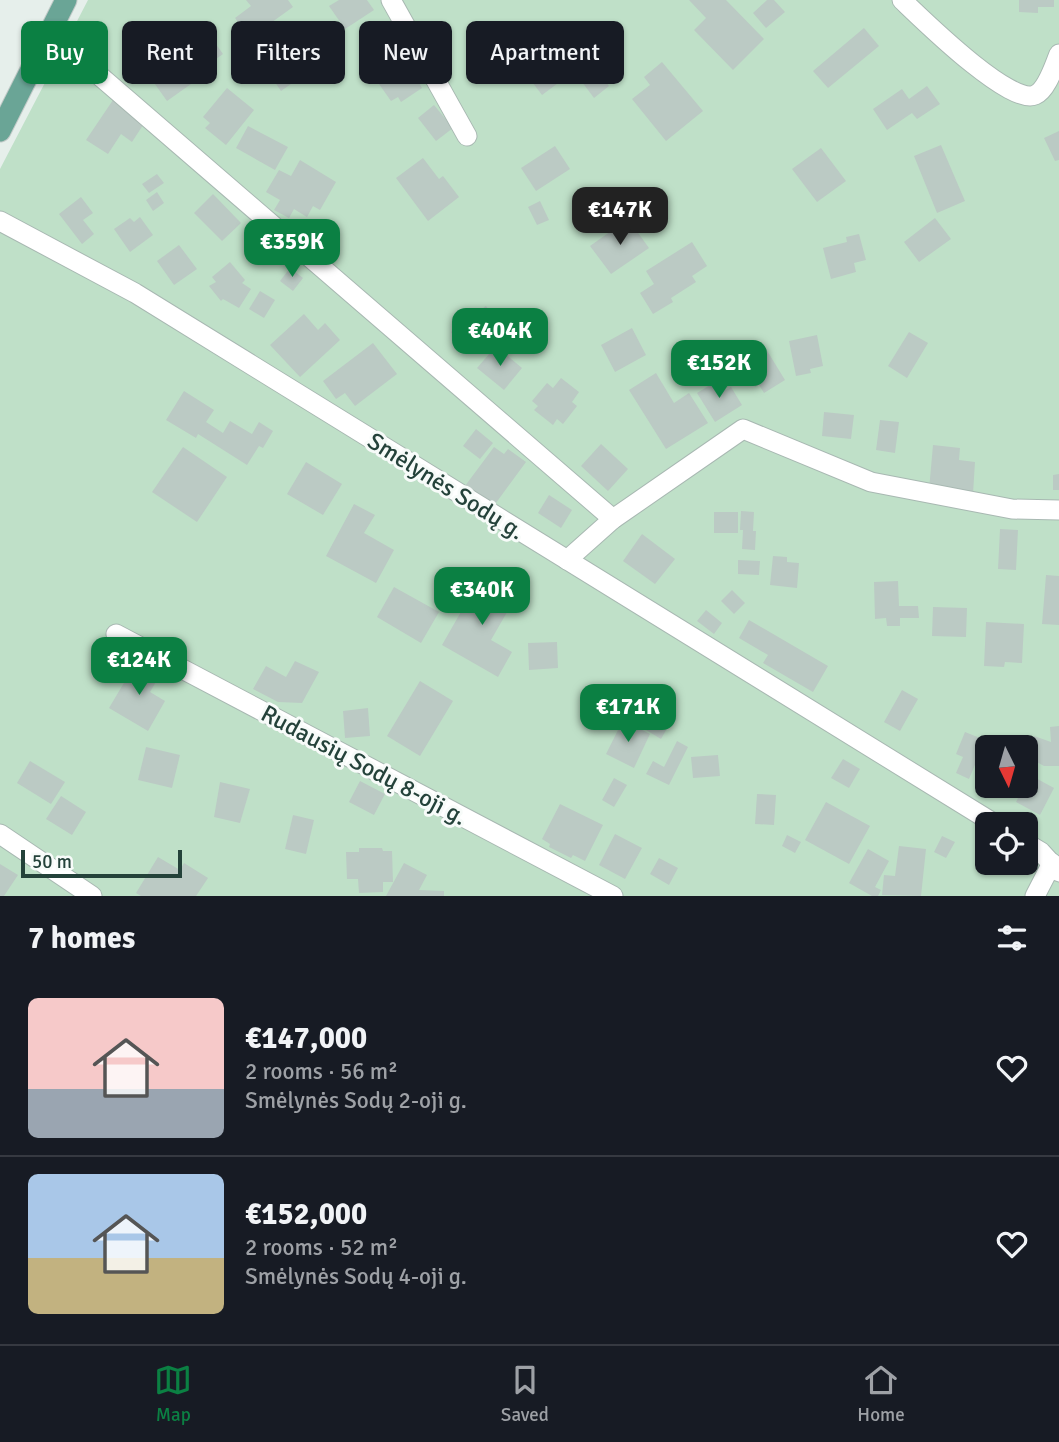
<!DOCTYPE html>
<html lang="en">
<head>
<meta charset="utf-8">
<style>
  body { margin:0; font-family:Signika,sans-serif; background:#242831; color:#f1f3f6; height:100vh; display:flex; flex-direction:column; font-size:26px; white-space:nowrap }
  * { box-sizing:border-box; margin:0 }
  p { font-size:23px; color:#9ea1a6 }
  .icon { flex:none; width:38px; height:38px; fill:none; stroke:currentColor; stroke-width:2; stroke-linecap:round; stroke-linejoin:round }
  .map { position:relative; height:896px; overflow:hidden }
  .side { display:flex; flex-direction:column; background:#171b24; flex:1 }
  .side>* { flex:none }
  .banner { position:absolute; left:21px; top:21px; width:700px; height:63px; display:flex; gap:14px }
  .needle { width:46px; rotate:175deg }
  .controls { position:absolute; left:975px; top:735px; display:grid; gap:14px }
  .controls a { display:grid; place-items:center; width:63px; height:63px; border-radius:10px; background:#171b24; box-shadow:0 2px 5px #0004; font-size:35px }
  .scale { position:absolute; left:21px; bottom:18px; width:161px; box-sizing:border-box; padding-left:7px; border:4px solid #24423a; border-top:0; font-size:19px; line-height:24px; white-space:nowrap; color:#24423a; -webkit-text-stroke:5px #f7fbf9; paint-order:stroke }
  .price { position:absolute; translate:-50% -60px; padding:0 16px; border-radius:14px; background:#0b8043; color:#fff; font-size:23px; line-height:46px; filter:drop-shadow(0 2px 4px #0008) }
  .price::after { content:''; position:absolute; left:50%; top:42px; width:21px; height:16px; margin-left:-10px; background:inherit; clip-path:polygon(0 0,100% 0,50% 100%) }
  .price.selected { background:#222; color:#fff }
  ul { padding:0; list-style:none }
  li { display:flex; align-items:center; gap:21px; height:175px; padding:0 28px }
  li+li { border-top:2px solid #363941 }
  li span { display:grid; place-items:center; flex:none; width:196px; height:140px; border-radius:10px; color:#555 }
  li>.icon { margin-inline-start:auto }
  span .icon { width:84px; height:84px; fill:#fffc; stroke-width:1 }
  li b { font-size:30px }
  h2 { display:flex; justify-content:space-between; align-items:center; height:84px; padding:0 28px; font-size:30px }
  .pill { padding:0 24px; border-radius:10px; background:#171b24; box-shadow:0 2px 5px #0004; font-size:24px; line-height:63px }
  .pill.selected { background:#0b8043; color:#fff }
  .tabs { display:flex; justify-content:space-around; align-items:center; height:98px; border-top:2px solid #363941; background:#171b24; font-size:19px; color:#9ea1a6 }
  .tabs a { display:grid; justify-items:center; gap:4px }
  .tabs .selected { color:#0b8043 }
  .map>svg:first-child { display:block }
</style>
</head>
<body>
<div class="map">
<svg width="1059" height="896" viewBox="0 0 1059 896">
  <rect width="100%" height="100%" fill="#e6efeb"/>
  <path fill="#bfe0c8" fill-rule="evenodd" d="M88 0H1059V896H0V169ZM987 747H1026V786H987ZM987 824H1026V863H987Z"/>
  <g fill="#bbcac4">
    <path d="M246 0H288L293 7 250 38 235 18 251 6Z"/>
    <path d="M339 0H367L374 10 345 29 329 6Z"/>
    <path d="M689 0H726L764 39 733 70 694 30 706 18Z"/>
    <path d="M767 0H774L785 12 766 28 753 13Z"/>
    <path d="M1019 0H1054V7H1038V13L1019 12Z"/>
    <path d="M200 22 223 54 188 79 191 84 167 101 152 80 170 67 159 52Z"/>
    <path d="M303 25 319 47 314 51 322 62 281 91 258 57Z"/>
    <path d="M864 28 879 46 828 88 813 71Z"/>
    <path d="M549 32 577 69 542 95 514 58Z"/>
    <path d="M662 62 703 111 666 141 632 99 650 85 644 77Z"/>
    <path d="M403 68 409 78 414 75 422 88 401 102 398 97 391 101 379 84Z"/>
    <path d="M597 70 609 86 594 98 582 82Z"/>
    <path d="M927 86 940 104 917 119 912 113 887 130 873 109 902 89 909 99Z"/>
    <path d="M227 88 254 110 226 145 205 128 210 123 203 117Z"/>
    <path d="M113 100 145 122 132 142 121 134 108 154 86 140Z"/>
    <path d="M434 105 453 128 436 141 418 118Z"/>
    <path d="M248 126 288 147 275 170 236 148Z"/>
    <path d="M1059 131V160L1055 161 1044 138Z"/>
    <path d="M941 145 965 201 937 213 914 156Z"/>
    <path d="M555 146 570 169 536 191 521 168Z"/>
    <path d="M821 148 846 181 817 202 792 169Z"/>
    <path d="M423 158 439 179 443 176 459 197 428 221 396 178Z"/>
    <path d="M300 160 336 182 320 210 313 206 307 217 294 209 289 218 274 210 280 200 266 192 279 170 291 176Z"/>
    <path d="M157 174 164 183 149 193 142 184Z"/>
    <path d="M157 192 164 203 153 211 146 200Z"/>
    <path d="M213 194 241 223 222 241 194 213Z"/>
    <path d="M81 197 93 213 83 220 94 234 82 244 59 214Z"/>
    <path d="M540 201 549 220 537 225 528 207Z"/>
    <path d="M140 217 153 235 130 252 114 229 130 218 134 222Z"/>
    <path d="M935 218 951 239 919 262 904 242Z"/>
    <path d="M628 219 649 248 611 274 590 246Z"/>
    <path d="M859 234 866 260 854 263 856 272 831 279 823 248 847 242 846 237Z"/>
    <path d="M692 242 707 266 692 276 696 282 671 298 673 302 653 314 640 293 654 284 646 271Z"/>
    <path d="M179 245 197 269 174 285 157 261Z"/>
    <path d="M230 262 245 280 242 283 251 289 239 308 223 299 221 301 209 286 216 282 212 277Z"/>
    <path d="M290 268 303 278 293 291 280 281Z"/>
    <path d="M260 291 275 300 264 318 249 309Z"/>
    <path d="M486 306 498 323 463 348 451 332Z"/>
    <path d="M304 314 318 330 325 323 340 340 300 377 270 345Z"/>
    <path d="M632 328 646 355 615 372 601 345Z"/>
    <path d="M909 332 928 343 907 378 888 366Z"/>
    <path d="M817 335 823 366 810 369 811 373 796 376 789 341Z"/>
    <path d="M373 343 397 374 355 406 345 393 336 399 323 381Z"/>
    <path d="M763 344 785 380 764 393 759 385 755 387 745 371 749 369 742 357Z"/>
    <path d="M496 346 522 368 504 390 477 368Z"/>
    <path d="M656 373 674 403 689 393 708 423 666 449 629 390Z"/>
    <path d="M561 378 579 392 572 402 577 406 563 424 557 419 553 425 534 410 538 406 532 401 547 383 553 388Z"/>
    <path d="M720 379 726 390 731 387 742 405 715 422 697 393Z"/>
    <path d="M184 391 214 410 206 422 223 433 230 421 252 434 259 422 273 431 263 448 259 446 247 465 198 434 196 438 166 420Z"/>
    <path d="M824 412 854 415 851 439 822 436Z"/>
    <path d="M880 420 899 422 895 453 876 450Z"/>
    <path d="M476 429 493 443 480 459 463 446Z"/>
    <path d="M601 444 628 469 608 491 581 466Z"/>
    <path d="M933 445 960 448 959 460 975 462 973 494 929 490Z"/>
    <path d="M183 447 227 477 197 522 152 492Z"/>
    <path d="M494 447 504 454 508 449 526 462 493 507 465 486Z"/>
    <path d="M306 462 342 484 323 515 287 494Z"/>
    <path d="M1059 474V490H1053V475Z"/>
    <path d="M549 495 572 510 561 528 538 513Z"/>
    <path d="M354 504 375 515 364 533 394 550 376 583 326 556Z"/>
    <path d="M741 511 754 512 753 531H756L755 550 742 549 743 530H740Z"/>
    <rect x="714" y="512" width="24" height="21"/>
    <path d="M1000 529 1018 530 1016 570 998 569Z"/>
    <path d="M642 534 675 559 655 584 623 561Z"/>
    <path d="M773 556 787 557V562L799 563 797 588 770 585Z"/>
    <path d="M738 560 760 561 759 575 738 574Z"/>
    <path d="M482 575 517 595 491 640 512 652 498 677 442 645Z"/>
    <path d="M1046 575 1059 576V625L1042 624Z"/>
    <path d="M898 581 899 606H918L919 618H900V626H887L886 618 875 619 874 582Z"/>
    <path d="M394 587 439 612 421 643 377 617Z"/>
    <path d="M732 590 745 603 734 614 721 601Z"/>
    <path d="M933 607 967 608 966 637 932 636Z"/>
    <path d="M706 610 722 623 714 634 697 621Z"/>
    <path d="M749 620 828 666 813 692 763 663 768 655 739 638Z"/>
    <path d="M986 622 1024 624 1022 663 1005 662 1004 667 984 666Z"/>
    <path d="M557 642 558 668 529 670 528 643Z"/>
    <path d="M137 661 160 675 150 692 165 701 148 731 109 708Z"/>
    <path d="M295 661 319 672 302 703 278 702 253 689 266 666 286 677Z"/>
    <path d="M420 681 453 701 420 756 387 736Z"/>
    <path d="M902 690 918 699 900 731 884 722Z"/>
    <path d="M653 707 673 718 661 739 641 727Z"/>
    <path d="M368 708 370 736 345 738 343 711Z"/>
    <path d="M623 720 650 734 634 768 606 754Z"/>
    <path d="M1059 726V766H1044L1026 756 1034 736 1051 742 1050 727Z"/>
    <path d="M965 732 990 742 985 755 980 753 969 779 956 773 963 757 956 754Z"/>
    <path d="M677 741 688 747 669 785 646 774 653 761 664 767Z"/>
    <path d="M146 747 180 755 172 788 138 780Z"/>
    <path d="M718 755 720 776 693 778 691 757Z"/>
    <path d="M843 759 860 769 849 788 831 778Z"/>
    <path d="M30 761 65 782 51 804 17 783Z"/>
    <path d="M1030 775 1054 788 1040 815 1016 802Z"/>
    <path d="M614 778 627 785 614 807 602 800Z"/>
    <path d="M360 781 385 794 374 815 349 802Z"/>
    <path d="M220 782 250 789 240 823 214 817Z"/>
    <path d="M757 794 776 795 774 825 755 824Z"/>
    <path d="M61 796 86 812 72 835 46 819Z"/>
    <path d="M826 802 870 826 849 864 805 840Z"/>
    <path d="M560 804 603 825 585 861 573 855 571 858 549 847 550 844 542 839Z"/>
    <path d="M293 815 314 820 306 854 285 849Z"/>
    <path d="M615 834 642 848 625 879 599 865Z"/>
    <path d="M787 835 801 842 795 853 782 846Z"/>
    <path d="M942 836 955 842 946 858 934 852Z"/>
    <path d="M899 846 926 849 921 896 882 895 884 875 895 876Z"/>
    <path d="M359 848H382L383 851H392L393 882H383V892L359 893 358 879H347L346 852H359Z"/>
    <path d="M868 849 889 861 875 887 881 890 878 896H872L849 883Z"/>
    <path d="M158 857 180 870 184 863 208 878 196 896H141L136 893Z"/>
    <path d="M659 858 678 868 669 885 650 874Z"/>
    <path d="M404 863 427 875 419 890 444 891V896H386Z"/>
    <path d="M0 864 18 875 4 896H0Z"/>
  </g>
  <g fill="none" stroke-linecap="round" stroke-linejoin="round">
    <g stroke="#a8b8b2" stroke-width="21">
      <g id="minor">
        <path d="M391 0 467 136"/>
        <path d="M902 0C922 19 1010 106 1035 95 1047 90 1054 66 1059 54"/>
        <path d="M46 39 67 48 86 64 613 519"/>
        <path d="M0 221 135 293 995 824"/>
        <path d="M567 560 613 519 743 429 871 482 1012 509 1059 510"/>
        <path d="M116 634 613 896"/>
        <path d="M0 834 92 896"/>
        <path d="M1026 843 1041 852 1059 872"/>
        <path d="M1035 896 1052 863"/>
      </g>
    </g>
    <g stroke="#c2cac8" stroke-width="23">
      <path id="primary" d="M0 131 66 0"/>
    </g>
    <use href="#minor" stroke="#fff" stroke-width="19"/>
    <use href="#primary" stroke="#6aa596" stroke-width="21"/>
  </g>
  <g text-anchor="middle" stroke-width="6" stroke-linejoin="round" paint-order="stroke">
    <g font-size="24" fill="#24423a" stroke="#f7fbf9">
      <text transform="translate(446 486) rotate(32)" y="8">Smėlynės Sodų g.</text>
      <text transform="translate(364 765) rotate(28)" y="8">Rudausių Sodų 8-oji g.</text>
    </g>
  </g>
</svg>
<div class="controls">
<a><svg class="needle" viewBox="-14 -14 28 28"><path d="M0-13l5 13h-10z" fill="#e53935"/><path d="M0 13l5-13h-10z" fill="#9ea1a6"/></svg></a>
<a><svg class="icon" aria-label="locate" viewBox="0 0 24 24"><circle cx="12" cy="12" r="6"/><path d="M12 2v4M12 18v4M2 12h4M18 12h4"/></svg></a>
</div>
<div class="scale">50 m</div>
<b class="price selected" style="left:620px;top:247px">€147K</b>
<b class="price" style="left:292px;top:279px">€359K</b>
<b class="price" style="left:500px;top:368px">€404K</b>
<b class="price" style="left:719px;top:400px">€152K</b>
<b class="price" style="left:482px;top:627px">€340K</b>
<b class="price" style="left:139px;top:697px">€124K</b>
<b class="price" style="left:628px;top:744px">€171K</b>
<div class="banner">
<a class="pill selected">Buy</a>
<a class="pill">Rent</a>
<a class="pill">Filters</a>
<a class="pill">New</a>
<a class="pill">Apartment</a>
</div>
</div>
<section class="side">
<h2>7 homes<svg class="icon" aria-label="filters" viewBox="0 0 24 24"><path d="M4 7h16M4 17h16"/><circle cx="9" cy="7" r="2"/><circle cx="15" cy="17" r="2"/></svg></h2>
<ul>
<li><span style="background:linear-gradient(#f6c9c9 65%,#9aa5b1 0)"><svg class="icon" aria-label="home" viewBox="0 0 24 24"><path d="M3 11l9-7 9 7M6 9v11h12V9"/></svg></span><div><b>€147,000</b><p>2 rooms · 56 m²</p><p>Smėlynės Sodų 2-oji g.</p></div><svg class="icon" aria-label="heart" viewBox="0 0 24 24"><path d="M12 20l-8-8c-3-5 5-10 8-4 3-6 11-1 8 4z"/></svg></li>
<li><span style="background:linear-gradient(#a9c7e8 60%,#c2b280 0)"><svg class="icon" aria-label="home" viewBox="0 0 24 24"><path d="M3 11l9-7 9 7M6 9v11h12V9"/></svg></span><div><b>€152,000</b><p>2 rooms · 52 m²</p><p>Smėlynės Sodų 4-oji g.</p></div><svg class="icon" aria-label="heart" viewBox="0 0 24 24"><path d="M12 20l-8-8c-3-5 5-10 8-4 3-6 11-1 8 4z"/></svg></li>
</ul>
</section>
<nav class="tabs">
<a class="selected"><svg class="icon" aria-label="map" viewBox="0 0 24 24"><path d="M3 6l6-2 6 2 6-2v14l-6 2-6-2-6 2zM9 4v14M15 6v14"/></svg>Map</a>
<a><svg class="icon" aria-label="saved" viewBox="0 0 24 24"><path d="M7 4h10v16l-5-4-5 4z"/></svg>Saved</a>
<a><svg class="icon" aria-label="home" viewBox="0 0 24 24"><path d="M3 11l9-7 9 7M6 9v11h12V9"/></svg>Home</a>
</nav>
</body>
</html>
